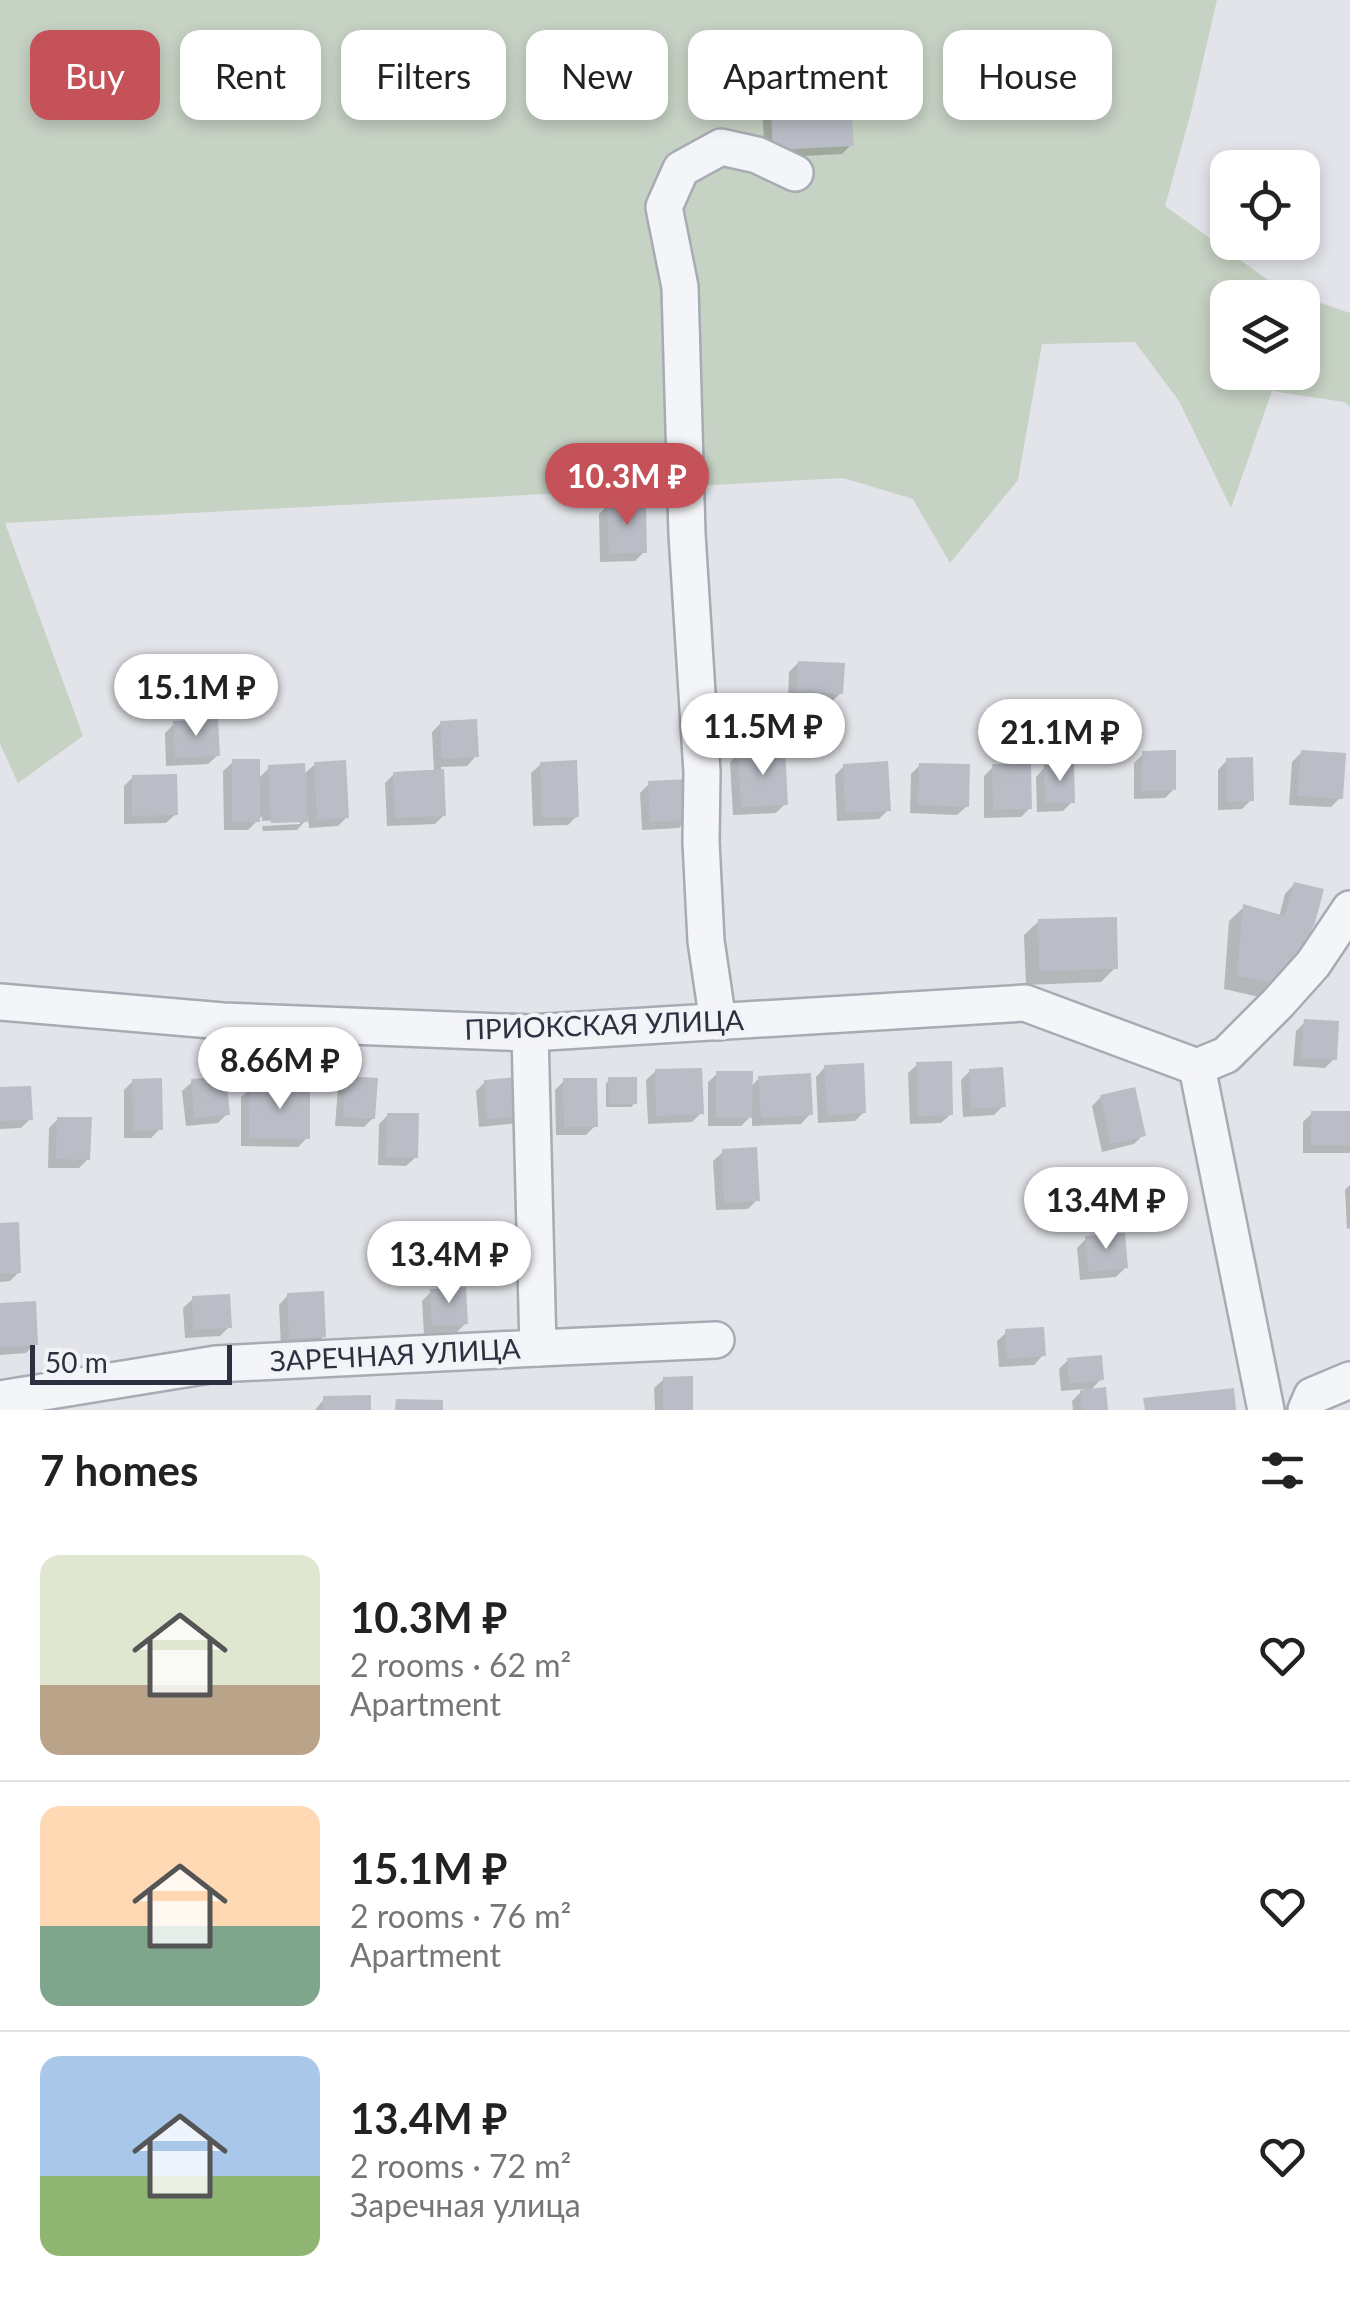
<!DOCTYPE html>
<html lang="en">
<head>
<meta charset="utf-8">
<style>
  body { margin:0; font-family:Lato,sans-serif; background:#f6f6f6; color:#222; height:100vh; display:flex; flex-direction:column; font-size:38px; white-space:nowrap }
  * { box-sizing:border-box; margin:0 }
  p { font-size:32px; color:#767676 }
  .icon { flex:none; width:55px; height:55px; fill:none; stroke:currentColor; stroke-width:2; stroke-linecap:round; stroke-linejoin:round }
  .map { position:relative; height:1410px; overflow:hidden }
  .drawer { display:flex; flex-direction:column; background:#fff; flex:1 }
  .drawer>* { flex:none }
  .top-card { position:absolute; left:30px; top:30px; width:1290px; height:90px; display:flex; gap:20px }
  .controls { position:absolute; left:1210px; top:150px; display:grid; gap:20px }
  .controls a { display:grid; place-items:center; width:110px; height:110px; border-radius:20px; background:#fff; box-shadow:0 5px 15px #0003; font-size:50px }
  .scale { position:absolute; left:30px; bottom:25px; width:202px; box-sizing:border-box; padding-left:10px; border:5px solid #2b3140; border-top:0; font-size:28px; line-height:35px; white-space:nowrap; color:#2b3140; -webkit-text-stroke:8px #f2f3f7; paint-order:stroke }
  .price { position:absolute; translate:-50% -85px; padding:0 22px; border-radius:35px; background:#fff; color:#222; font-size:32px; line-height:65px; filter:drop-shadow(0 2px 5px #0008) }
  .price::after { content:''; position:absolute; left:50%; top:60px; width:30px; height:22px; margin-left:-15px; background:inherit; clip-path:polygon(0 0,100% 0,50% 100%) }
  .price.current { background:#c45258; color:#fff }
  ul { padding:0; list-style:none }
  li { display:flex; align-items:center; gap:30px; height:250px; padding:0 40px }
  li+li { border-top:2px solid #e0e0e0 }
  li span { display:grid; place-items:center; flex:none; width:280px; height:200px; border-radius:20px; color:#555 }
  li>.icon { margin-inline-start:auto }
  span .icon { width:120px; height:120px; fill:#fffc; stroke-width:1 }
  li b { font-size:42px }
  h2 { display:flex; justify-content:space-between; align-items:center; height:120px; padding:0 40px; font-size:42px }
  .tag { padding:0 35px; border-radius:20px; background:#fff; box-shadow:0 5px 15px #0003; font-size:35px; line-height:90px }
  .tag.current { background:#c45258; color:#fff }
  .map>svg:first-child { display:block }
</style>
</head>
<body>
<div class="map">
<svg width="1350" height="1410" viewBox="0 0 1350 1410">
  <rect width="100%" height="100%" fill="#e2e4e9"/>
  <path fill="#c6d2c4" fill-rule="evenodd" d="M0 0H1217L1191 112 1165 206 1282 290 1350 313V407L1344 402 1272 391 1231 508 1179 401 1135 342 1042 344 1018 480 950 563 913 499 843 478 5 523 83 736 18 783 0 744ZM1228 298H1302V372H1228Z"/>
  <g fill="#0003">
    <path d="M770 78 851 145 842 154 765 158 761 88Z"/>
    <path d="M608 505 644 552 635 561 600 562 599 514Z"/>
    <path d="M798 663 841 693 831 702 788 700 789 672Z"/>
    <path d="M441 723 476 756 467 766 441 767 444 815 435 824 387 826 385 783 394 774 434 772 432 732Z"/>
    <path d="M174 724 218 755 208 764 166 766 165 733Z"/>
    <path d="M1302 752 1340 798 1331 807 1289 805 1292 762Z"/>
    <path d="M739 753 785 804 776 813 733 815 730 762Z"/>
    <path d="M1143 754 1174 789 1165 798 1134 799V763Z"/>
    <path d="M1227 760 1251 800 1242 809 1218 810V770Z"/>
    <path d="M233 762 257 780 269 768 303 775 315 764 347 817 338 826 309 828 308 818 297 830 263 831 262 826 300 824V819L262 821V816L248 830H224L223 771Z"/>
    <path d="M541 764 577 816 568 825 533 826 531 773Z"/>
    <path d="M920 765 967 806 957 815 910 813 911 774Z"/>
    <path d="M844 766 888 810 879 819 837 821 835 775Z"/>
    <path d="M993 767 1030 808 1021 817 984 818V776Z"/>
    <path d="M1045 767 1072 802 1063 811 1037 812 1036 777Z"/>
    <path d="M133 777 176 814 166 823 124 824V786Z"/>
    <path d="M649 784 688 819 679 828 642 830 640 793Z"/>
    <path d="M1294 884 1292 963 1259 997 1224 989 1229 921 1244 907 1279 917 1285 894Z"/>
    <path d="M1039 921 1115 968 1101 982 1026 985 1024 935Z"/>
    <path d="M1305 1022 1334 1059 1325 1068 1293 1066 1296 1031Z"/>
    <path d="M918 1064 951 1114 941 1123 910 1124 908 1073Z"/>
    <path d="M825 1067 864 1112 855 1121 818 1123 816 1077Z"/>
    <path d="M656 1071 701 1113 692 1122 648 1124 646 1080Z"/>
    <path d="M970 1071 1003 1106 994 1115 963 1117 961 1080Z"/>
    <path d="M718 1073 750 1088 759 1078 810 1114 801 1124 752 1126V1115L741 1126H708V1082Z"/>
    <path d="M347 1079 373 1118 364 1127 335 1126 338 1088Z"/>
    <path d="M610 1080 635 1103 631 1107H606V1083Z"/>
    <path d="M133 1081 160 1129 151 1138H124V1090Z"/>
    <path d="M564 1081 595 1126 586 1135H556L555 1090Z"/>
    <path d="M192 1082 227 1114 218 1123 186 1126 182 1091Z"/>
    <path d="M485 1082 520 1115 511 1124 479 1127 476 1091Z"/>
    <path d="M251 1088 307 1138 298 1147 241 1146V1097Z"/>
    <path d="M0 1090 30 1119 21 1128 0 1129Z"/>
    <path d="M1101 1097 1143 1135 1134 1144 1102 1152 1092 1106Z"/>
    <path d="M1312 1113H1350V1153H1303V1122Z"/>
    <path d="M388 1115 416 1157 406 1166 378 1165 379 1124Z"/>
    <path d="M58 1119 88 1159 79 1168H48L49 1128Z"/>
    <path d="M723 1152 757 1200 748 1209 716 1210 713 1161Z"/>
    <path d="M1350 1185V1228L1347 1229 1345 1190Z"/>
    <path d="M0 1225 19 1272 10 1281 0 1282Z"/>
    <path d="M1086 1239 1126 1267 1116 1277 1080 1280 1077 1248Z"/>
    <path d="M432 1291 465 1324 456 1333 424 1334 422 1301Z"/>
    <path d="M288 1295 324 1336 315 1345 281 1347 279 1305Z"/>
    <path d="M193 1299 229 1327 220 1336 185 1338 183 1308Z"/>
    <path d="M0 1305 35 1344 26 1353 0 1355Z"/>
    <path d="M1007 1332 1043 1355 1034 1365 999 1367 997 1341Z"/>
    <path d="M1068 1360 1101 1379 1090 1391 1105 1410H1073L1072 1401 1084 1389 1061 1391 1059 1369Z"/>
    <path d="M664 1379 691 1410H655L654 1388Z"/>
    <path d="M324 1399 368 1410H315Z"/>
  </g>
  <g fill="#babdc6">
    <path d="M849 71 854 146 773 150 769 76Z"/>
    <path d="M646 502 647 553 609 554 607 503Z"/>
    <path d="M798 661 845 663 843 694 796 692Z"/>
    <path d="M218 719 220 756 175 758 173 721Z"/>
    <path d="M477 719 479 757 442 759 440 721Z"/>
    <path d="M785 748 788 805 741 807 738 751Z"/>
    <path d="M1176 750V790L1142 791V751Z"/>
    <path d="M1301 750 1346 753 1343 799 1297 796Z"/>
    <path d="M1253 757 1254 801 1227 802 1226 758Z"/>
    <rect x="232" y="759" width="28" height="63"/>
    <path d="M346 760 349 818 317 820 314 762Z"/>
    <path d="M577 760 579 817 542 818 540 762Z"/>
    <path d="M888 761 891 811 845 813 843 764Z"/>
    <path d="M305 763 308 822 271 823 268 765Z"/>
    <path d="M919 763 970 764 969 807 918 805Z"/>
    <path d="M992 764H1031L1032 809 993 810Z"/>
    <path d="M1074 764 1075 803H1045L1044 765Z"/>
    <path d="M444 769 446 816 395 818 393 772Z"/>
    <path d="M177 774 178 815 132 816V775Z"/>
    <path d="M689 779 691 820 650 822 648 781Z"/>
    <path d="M1294 882 1324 889 1315 923 1294 965 1275 984 1237 976 1243 904 1285 916Z"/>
    <path d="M1117 917 1118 969 1039 971 1038 919Z"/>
    <path d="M1304 1019 1339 1021 1337 1060 1301 1058Z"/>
    <path d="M952 1061 953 1115 918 1116 916 1062Z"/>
    <path d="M864 1063 866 1113 827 1115 824 1065Z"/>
    <path d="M1003 1067 1006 1107 971 1109 969 1069Z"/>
    <path d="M702 1068 704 1114 656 1116 655 1069Z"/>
    <path d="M716 1071H753L752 1118H716Z"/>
    <path d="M811 1073 813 1115 761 1118 758 1076Z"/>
    <path d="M226 1076 230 1115 194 1118 191 1079Z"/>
    <path d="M346 1076 378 1078 375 1119 343 1117Z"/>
    <path d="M519 1077 522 1116 487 1119 484 1080Z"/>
    <path d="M608 1077H637V1104H609Z"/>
    <path d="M162 1078 163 1130H133L132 1079Z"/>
    <path d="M563 1078H597L598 1127H564Z"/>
    <path d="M250 1085 310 1086V1139L249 1138Z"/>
    <path d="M31 1086 33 1120 0 1121V1087Z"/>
    <path d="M1135 1087 1146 1136 1111 1144 1100 1095Z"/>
    <rect x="1311" y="1111" width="39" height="34"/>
    <path d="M387 1113H419L418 1158 386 1157Z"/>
    <path d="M57 1117H92L90 1160 56 1159Z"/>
    <path d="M757 1147 760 1201 724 1203 722 1149Z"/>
    <path d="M19 1222 21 1273 0 1274V1223Z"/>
    <path d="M1125 1233 1128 1268 1088 1272 1085 1236Z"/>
    <path d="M466 1287 468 1324 432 1326 430 1289Z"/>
    <path d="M324 1291 326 1337 289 1339 287 1293Z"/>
    <path d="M230 1294 232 1328 193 1330 192 1296Z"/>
    <path d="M36 1301 38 1345 0 1347V1303Z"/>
    <path d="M1044 1327 1046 1356 1007 1359 1005 1329Z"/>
    <path d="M1102 1355 1104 1380 1069 1384 1067 1358Z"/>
    <path d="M693 1376V1410H663V1377Z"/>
    <path d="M1106 1387 1108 1410H1082L1080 1390Z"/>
    <path d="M1234 1388 1236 1410H1145L1143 1398Z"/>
    <path d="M371 1395V1410H323V1396Z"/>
    <path d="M396 1399 443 1400V1410H395Z"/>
  </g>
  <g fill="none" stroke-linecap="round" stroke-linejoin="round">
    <g stroke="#a7abb3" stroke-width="40">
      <g id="minor">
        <path d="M0 1002 223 1021 530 1033 1025 1003 1197 1067"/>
        <path d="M718 1022 706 941 701 842 702 772 687 534 680 287 664 207 681 169 721 147 757 155 795 173"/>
        <path d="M1197 1067 1266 1410"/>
        <path d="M1197 1067 1226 1055 1278 1003 1313 964 1350 909"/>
        <path d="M538 1348 716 1340"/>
        <path d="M0 1399 216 1364 538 1348 530 1033"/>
        <path d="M1306 1410 1312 1396 1350 1380"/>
      </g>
    </g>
    <use href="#minor" stroke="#f4f5f8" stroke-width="35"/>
  </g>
  <g text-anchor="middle" stroke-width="8" stroke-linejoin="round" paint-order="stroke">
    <g font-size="28" fill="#2b3140" stroke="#f2f3f7">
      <text transform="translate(604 1025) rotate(-2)" y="10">ПРИОКСКАЯ УЛИЦА</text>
      <text transform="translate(395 1355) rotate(-3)" y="10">ЗАРЕЧНАЯ УЛИЦА</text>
    </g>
  </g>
</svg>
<div class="controls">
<a><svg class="icon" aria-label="locate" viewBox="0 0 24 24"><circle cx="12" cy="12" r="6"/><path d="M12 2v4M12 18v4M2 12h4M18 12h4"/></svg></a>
<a><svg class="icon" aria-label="layers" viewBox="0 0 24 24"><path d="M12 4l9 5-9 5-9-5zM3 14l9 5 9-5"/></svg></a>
</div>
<div class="scale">50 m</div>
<b class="price current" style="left:627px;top:528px">10.3M ₽</b>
<b class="price" style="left:196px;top:739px">15.1M ₽</b>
<b class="price" style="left:763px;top:778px">11.5M ₽</b>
<b class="price" style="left:1060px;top:784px">21.1M ₽</b>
<b class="price" style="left:280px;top:1112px">8.66M ₽</b>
<b class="price" style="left:1106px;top:1252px">13.4M ₽</b>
<b class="price" style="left:449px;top:1306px">13.4M ₽</b>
<div class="top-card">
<a class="tag current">Buy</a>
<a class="tag">Rent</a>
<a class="tag">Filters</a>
<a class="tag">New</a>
<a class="tag">Apartment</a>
<a class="tag">House</a>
</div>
</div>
<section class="drawer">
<h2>7 homes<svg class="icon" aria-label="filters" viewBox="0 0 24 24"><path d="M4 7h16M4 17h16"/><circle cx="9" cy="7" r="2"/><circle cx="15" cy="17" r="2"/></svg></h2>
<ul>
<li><span style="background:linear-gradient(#dfe7d0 65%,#b9a48a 0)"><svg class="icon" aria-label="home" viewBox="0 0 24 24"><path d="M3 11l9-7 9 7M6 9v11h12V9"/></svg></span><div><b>10.3M ₽</b><p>2 rooms · 62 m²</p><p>Apartment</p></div><svg class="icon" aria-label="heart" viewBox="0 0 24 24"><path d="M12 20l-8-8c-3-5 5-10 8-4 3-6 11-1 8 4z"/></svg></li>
<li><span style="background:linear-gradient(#ffd9b3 60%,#7fa58c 0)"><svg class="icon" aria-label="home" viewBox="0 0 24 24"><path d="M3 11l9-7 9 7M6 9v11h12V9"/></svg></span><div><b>15.1M ₽</b><p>2 rooms · 76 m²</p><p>Apartment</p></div><svg class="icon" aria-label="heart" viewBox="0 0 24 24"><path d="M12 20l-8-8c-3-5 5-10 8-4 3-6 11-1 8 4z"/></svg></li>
<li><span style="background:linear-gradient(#a9c7e8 60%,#8fb573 0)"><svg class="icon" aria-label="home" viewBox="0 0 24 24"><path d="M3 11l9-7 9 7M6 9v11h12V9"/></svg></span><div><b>13.4M ₽</b><p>2 rooms · 72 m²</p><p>Заречная улица</p></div><svg class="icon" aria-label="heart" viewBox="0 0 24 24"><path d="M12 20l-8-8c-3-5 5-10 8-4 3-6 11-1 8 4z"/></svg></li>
</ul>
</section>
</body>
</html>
